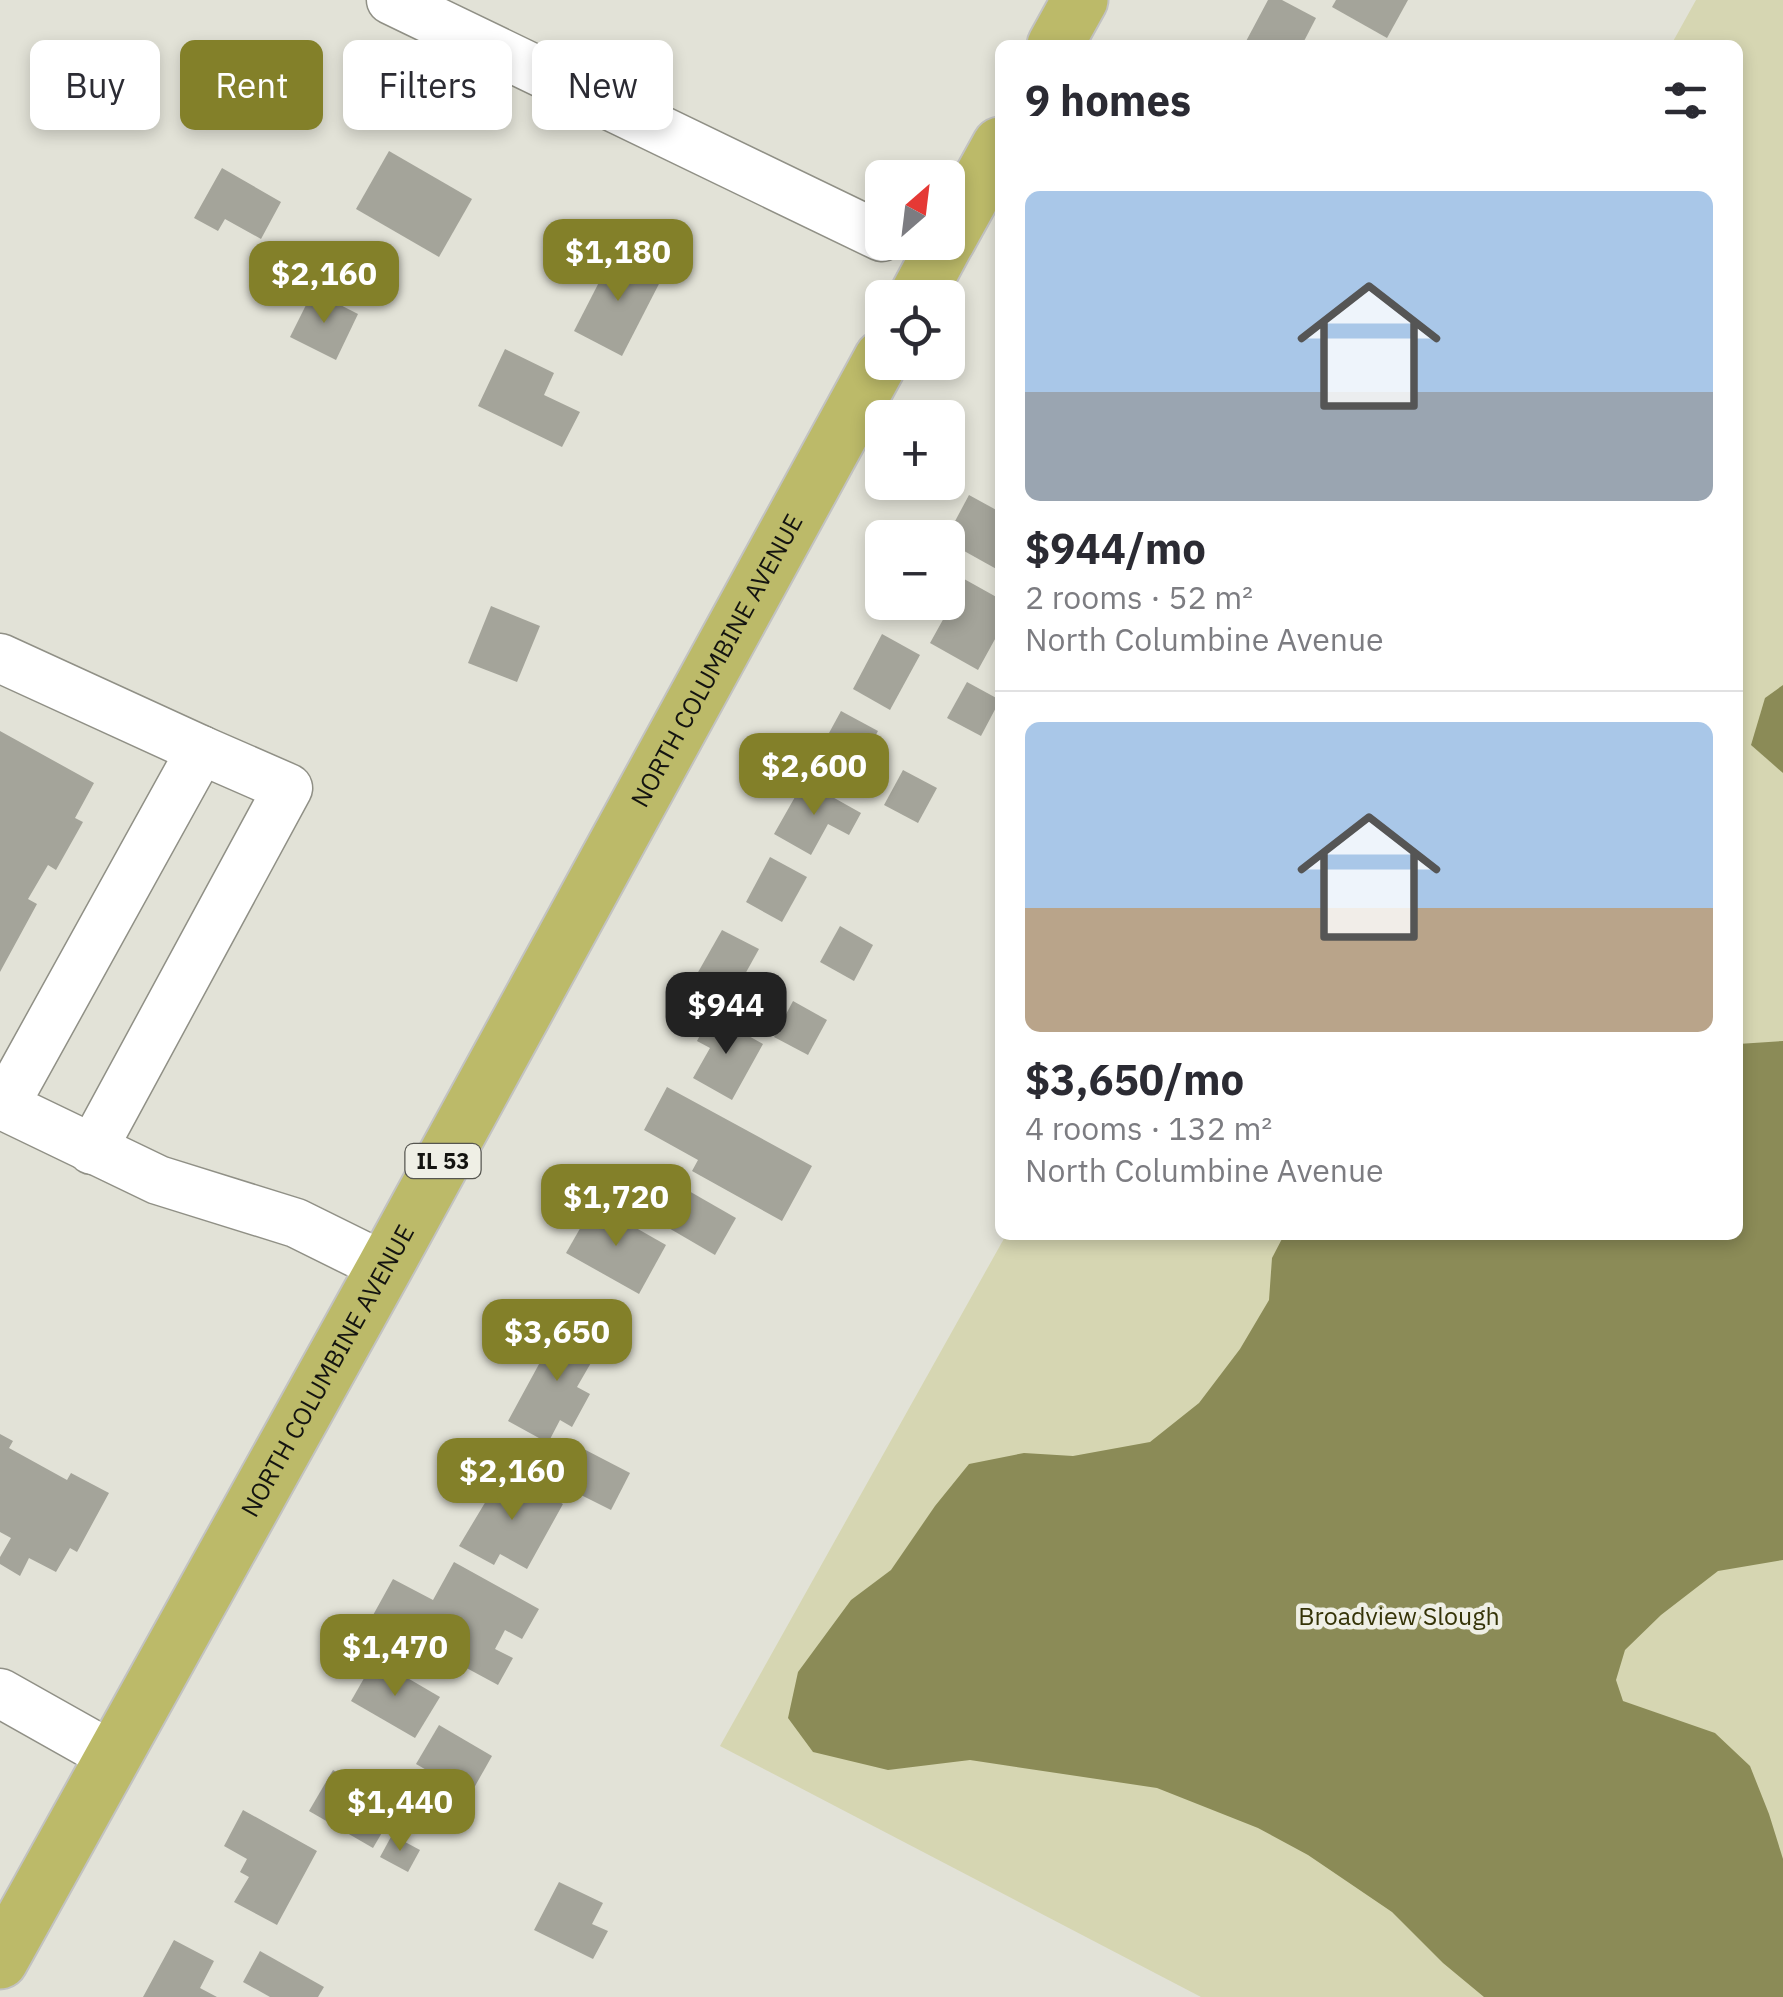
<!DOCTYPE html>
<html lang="en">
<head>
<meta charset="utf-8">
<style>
  body { margin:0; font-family:"IBM Plex Sans",sans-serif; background:#f2f2f3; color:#2b2b33; height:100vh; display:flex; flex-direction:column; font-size:38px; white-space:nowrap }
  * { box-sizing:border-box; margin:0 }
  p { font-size:32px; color:#7c7c81 }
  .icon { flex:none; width:55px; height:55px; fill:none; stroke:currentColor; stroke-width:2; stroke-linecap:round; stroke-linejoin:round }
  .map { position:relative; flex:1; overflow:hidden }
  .drawer { position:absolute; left:995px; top:40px; width:748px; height:1200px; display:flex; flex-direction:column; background:#fff; border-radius:15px; box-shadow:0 5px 15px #0003 }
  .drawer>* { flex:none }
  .banner { position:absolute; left:30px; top:40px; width:815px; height:90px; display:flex; gap:20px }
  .needle { width:65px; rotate:28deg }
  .buttons { position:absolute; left:865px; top:160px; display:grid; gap:20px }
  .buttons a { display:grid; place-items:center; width:100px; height:100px; border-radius:15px; background:#fff; box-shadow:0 5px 15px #0003; font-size:50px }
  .price { position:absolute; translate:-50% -85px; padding:0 22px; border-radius:20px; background:#838029; color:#fff; font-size:32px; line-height:65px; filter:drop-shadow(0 2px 5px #0008) }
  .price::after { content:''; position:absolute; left:50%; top:60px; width:30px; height:22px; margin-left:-15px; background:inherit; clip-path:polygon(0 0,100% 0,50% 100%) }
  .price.current { background:#222; color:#fff }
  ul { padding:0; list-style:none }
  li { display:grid; align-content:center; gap:20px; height:530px; padding:0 30px }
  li+li { border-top:2px solid #e1e1e2 }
  li span { display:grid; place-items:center; height:310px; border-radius:15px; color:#555 }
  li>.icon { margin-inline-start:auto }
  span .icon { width:180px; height:180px; fill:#fffc; stroke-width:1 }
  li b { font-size:42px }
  h2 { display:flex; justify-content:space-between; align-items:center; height:120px; padding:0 30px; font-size:42px }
  .pill { padding:0 35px; border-radius:15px; background:#fff; box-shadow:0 5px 15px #0003; font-size:35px; line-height:90px }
  .pill.current { background:#838029; color:#fff }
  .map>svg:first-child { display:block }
</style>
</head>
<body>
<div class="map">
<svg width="1783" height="1997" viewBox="0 0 1783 1997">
  <rect width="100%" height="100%" fill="#e2e2d7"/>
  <path fill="#d6d6b2" d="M1696 0H1783V1997H1201L720 1746 1006 1235H1738V45H1671Z"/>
  <g fill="#8b8b57">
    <path d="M1783 685V773L1751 745 1765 698Z"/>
    <path d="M1783 1041V1560L1718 1571 1661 1615 1625 1650 1616 1680 1623 1701 1715 1733 1750 1766 1769 1814 1783 1859V1997H1484L1443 1963 1392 1912 1308 1855 1258 1828 1157 1788 970 1760 888 1770 813 1752 788 1718 798 1672 851 1600 891 1570 935 1506 969 1464 1024 1453 1073 1456 1150 1442 1199 1403 1240 1349 1269 1300 1272 1258 1284 1235H1738V1044Z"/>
  </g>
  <g fill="#a4a49a">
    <path d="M1268 0H1282L1316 18 1302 45H1244Z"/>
    <path d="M1336 0H1408L1387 38 1332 7Z"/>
    <path d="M389 151 472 199 439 257 356 209Z"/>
    <path d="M222 168 281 202 261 239 225 219 218 231 194 218Z"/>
    <path d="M614 253 662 278 622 356 574 331Z"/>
    <path d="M313 291 358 314 336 360 290 337Z"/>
    <path d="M505 349 554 373 544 395 580 412 562 447 478 406Z"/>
    <path d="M969 495 1000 512V571L948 542 946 538Z"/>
    <path d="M948 570 1000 599V630L978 670 930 643 945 616 921 602H948Z"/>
    <path d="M491 606 540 626 517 682 468 663Z"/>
    <path d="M882 634 920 655 890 710 853 689Z"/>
    <path d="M967 682 1000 700 981 736 947 718Z"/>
    <path d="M841 711 878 731 848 786 811 766Z"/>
    <path d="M0 731 94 783 75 818 83 822 56 870 48 865 28 899 37 904 0 972Z"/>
    <path d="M903 770 937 788 918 823 884 805Z"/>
    <path d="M804 781 861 813 849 835 828 824 811 855 774 834Z"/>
    <path d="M770 857 807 877 782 922 746 902Z"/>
    <path d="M840 926 873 945 854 981 820 962Z"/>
    <path d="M722 930 759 949 734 994 697 974Z"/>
    <path d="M793 1001 827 1020 808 1055 774 1037Z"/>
    <path d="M711 1015 763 1044 732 1100 693 1078 710 1048 697 1041Z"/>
    <path d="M667 1087 812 1166 782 1221 692 1171 698 1160 644 1130Z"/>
    <path d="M675 1183 736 1218 715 1255 655 1220Z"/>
    <path d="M594 1204 666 1245 639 1294 566 1253Z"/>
    <path d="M563 1320 603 1342 577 1387 590 1394 572 1427 560 1420 548 1443 508 1421Z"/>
    <path d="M0 1434 13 1441 9 1448 67 1480 71 1473 109 1493 77 1552 70 1548 56 1572 29 1558 20 1576 0 1564V1557L11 1538 0 1532Z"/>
    <path d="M576 1445 630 1473 611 1510 557 1483Z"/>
    <path d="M504 1471 563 1504 527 1569 500 1554 494 1565 459 1546Z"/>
    <path d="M454 1562 539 1609 522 1639 505 1630 495 1649 513 1658 498 1685 372 1617 393 1579 433 1600Z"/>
    <path d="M375 1659 440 1697 415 1738 351 1701Z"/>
    <path d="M439 1725 492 1756 470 1795 416 1764Z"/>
    <path d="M333 1770 397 1807 373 1848 309 1811Z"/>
    <path d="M243 1810 317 1851 277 1925 234 1902 249 1877 240 1872 247 1859 224 1846Z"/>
    <path d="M392 1835 420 1850 408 1872 380 1857Z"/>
    <path d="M559 1882 603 1903 592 1924 608 1931 593 1959 534 1930Z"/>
    <path d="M174 1940 214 1961 200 1988 217 1997H143Z"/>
    <path d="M260 1951 324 1987 318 1997H270L243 1982Z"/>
  </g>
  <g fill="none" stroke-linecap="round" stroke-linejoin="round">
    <g stroke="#909086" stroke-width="51">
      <g id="minor">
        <path d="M391 0 882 237"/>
        <path d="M0 658 201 750 4 1106 158 1180 296 1223 385 1267"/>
        <path d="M92 1150 288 788 201 750"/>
        <path d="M0 1693 112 1756"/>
      </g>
    </g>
    <g stroke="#c2c2c1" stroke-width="59">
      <g id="major">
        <path d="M1055 45 1080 0"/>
        <path d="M948 239 1000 145"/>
        <path d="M916 298 946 242"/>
        <path id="s1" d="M0 1961 385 1267 882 358"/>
      </g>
    </g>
    <use href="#minor" stroke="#fff" stroke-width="48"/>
    <use href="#major" stroke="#bcba69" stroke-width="55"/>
  </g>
  <g text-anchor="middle" stroke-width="9" stroke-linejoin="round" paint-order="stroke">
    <rect fill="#efefe5" stroke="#565650" stroke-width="2.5" x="405.5" y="1144" width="75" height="34" rx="8"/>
    <g font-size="22" font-weight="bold" fill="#141410">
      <text x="443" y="1169">IL 53</text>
    </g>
    <g font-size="25" fill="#141410" stroke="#efefe5">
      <text dy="9" stroke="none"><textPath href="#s1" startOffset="1485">NORTH COLUMBINE AVENUE</textPath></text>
      <text dy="9" stroke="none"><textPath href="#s1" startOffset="675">NORTH COLUMBINE AVENUE</textPath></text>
    </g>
    <g font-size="25" fill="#353307" stroke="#efefe5">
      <text x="1399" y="1625">Broadview Slough</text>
    </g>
  </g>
</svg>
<div class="buttons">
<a><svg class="needle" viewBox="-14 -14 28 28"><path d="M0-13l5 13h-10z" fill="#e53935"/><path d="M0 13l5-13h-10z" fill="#7c7c81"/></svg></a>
<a><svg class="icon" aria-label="locate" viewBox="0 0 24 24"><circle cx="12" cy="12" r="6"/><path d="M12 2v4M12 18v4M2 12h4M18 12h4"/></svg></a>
<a>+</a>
<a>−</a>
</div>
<b class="price" style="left:618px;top:304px">$1,180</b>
<b class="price" style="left:324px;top:326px">$2,160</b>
<b class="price" style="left:814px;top:818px">$2,600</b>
<b class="price current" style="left:726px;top:1057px">$944</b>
<b class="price" style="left:616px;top:1249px">$1,720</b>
<b class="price" style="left:557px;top:1384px">$3,650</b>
<b class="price" style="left:512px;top:1523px">$2,160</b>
<b class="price" style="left:395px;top:1699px">$1,470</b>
<b class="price" style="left:400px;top:1854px">$1,440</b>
<div class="banner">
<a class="pill">Buy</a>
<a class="pill current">Rent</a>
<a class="pill">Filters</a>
<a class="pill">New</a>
</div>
<section class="drawer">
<h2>9 homes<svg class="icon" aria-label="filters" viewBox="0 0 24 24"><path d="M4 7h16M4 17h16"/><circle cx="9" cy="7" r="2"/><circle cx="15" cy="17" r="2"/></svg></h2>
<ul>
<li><span style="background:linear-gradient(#a9c7e8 65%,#9aa5b1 0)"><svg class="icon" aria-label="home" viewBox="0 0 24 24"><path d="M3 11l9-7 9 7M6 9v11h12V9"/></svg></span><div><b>$944/mo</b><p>2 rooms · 52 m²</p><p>North Columbine Avenue</p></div></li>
<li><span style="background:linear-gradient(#a9c7e8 60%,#b9a48a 0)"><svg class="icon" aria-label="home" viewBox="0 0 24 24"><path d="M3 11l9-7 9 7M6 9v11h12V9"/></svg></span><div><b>$3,650/mo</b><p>4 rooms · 132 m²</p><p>North Columbine Avenue</p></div></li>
</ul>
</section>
</div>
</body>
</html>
